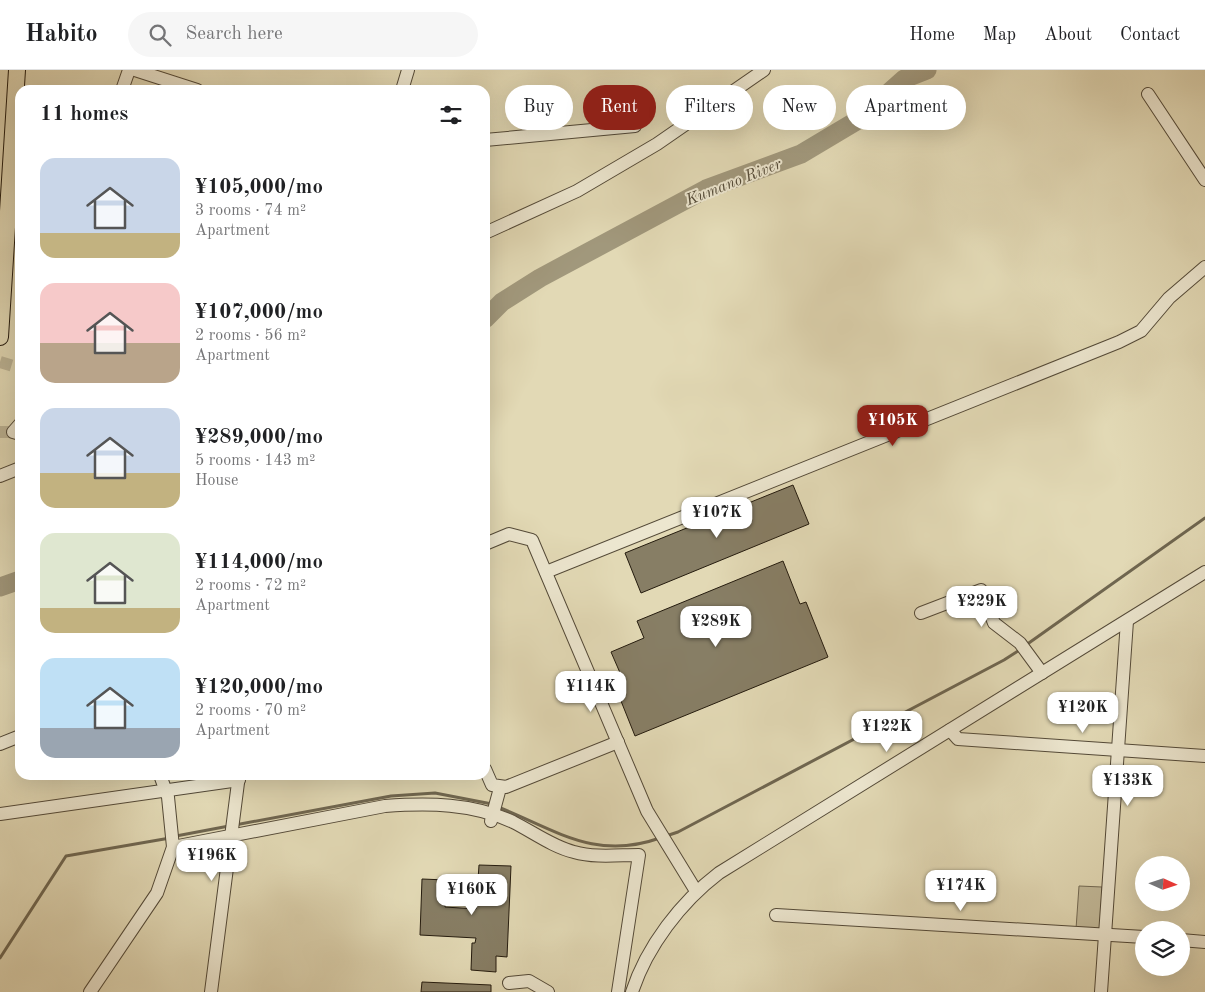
<!DOCTYPE html>
<html lang="en">
<head>
<meta charset="utf-8">
<style>
  body { margin:0; font-family:"Old Standard TT",serif; background:#f6f6f6; color:#202124; height:100vh; display:flex; flex-direction:column; font-size:19px; white-space:nowrap }
  * { box-sizing:border-box; margin:0 }
  p { font-size:16px; color:#757577 }
  .icon { flex:none; width:28px; height:28px; fill:none; stroke:currentColor; stroke-width:2; stroke-linecap:round; stroke-linejoin:round }
  .map { position:relative; flex:1; overflow:hidden }
  .side { position:absolute; left:15px; top:15px; width:475px; height:695px; display:flex; flex-direction:column; background:#fff; border-radius:15px; box-shadow:0 5px 20px #0002 }
  .side>* { flex:none }
  .hud { position:absolute; left:505px; top:15px; width:475px; height:45px; display:flex; gap:10px }
  .needle { width:32px; rotate:93deg }
  .fabs { position:absolute; left:1135px; top:786px; display:grid; gap:10px }
  .fabs a { display:grid; place-items:center; width:55px; height:55px; border-radius:50%; background:#fff; box-shadow:0 5px 20px #0002; font-size:25px }
  .price { position:absolute; translate:-50% -42px; padding:0 11px; border-radius:10px; background:#fff; color:#222; font-size:16px; line-height:32px; filter:drop-shadow(0 1px 2px #0008) }
  .price::after { content:''; position:absolute; left:50%; top:30px; width:15px; height:11px; margin-left:-8px; background:inherit; clip-path:polygon(0 0,100% 0,50% 100%) }
  .price.active { background:#8f2418; color:#fff }
  ul { padding:0; list-style:none }
  li { display:flex; align-items:center; gap:15px; height:125px; padding:0 25px }
  li span { display:grid; place-items:center; flex:none; width:140px; height:100px; border-radius:15px; color:#555 }
  li>.icon { margin-inline-start:auto }
  span .icon { width:60px; height:60px; fill:#fffc; stroke-width:1 }
  li b { font-size:21px }
  h2 { display:flex; justify-content:space-between; align-items:center; height:60px; padding:0 25px; font-size:21px }
  .chip { padding:0 18px; border-radius:22px; background:#fff; box-shadow:0 5px 20px #0002; font-size:18px; line-height:45px }
  .chip.active { background:#8f2418; color:#fff }
  header { display:flex; align-items:center; gap:30px; box-sizing:border-box; height:70px; padding:0 25px; background:#fff; border-bottom:1px solid #e0e0e0 }
  header strong { font-size:24px }
  nav { display:flex; gap:28px; margin-inline-start:auto; font-size:18px }
  .search { width:350px; height:45px; background:#f6f6f6; display:flex; align-items:center; gap:12px; box-sizing:border-box; padding:0 18px; border-radius:28px; color:#757577; font-size:19px }
  .map>svg:first-child { display:block }
</style>
</head>
<body>
<header>
<strong>Habito</strong>
<div class="search"><svg class="icon" aria-label="search" viewBox="0 0 24 24"><circle cx="10" cy="10" r="6"/><path d="M15 15l6 6"/></svg>Search here</div>
<nav><a>Home</a><a>Map</a><a>About</a><a>Contact</a></nav>
</header>
<div class="map">
<svg width="1205" height="922" viewBox="0 0 1205 922">
  <rect width="100%" height="100%" fill="#e2d9b5"/>
  <filter id="stains"><feTurbulence type="fractalNoise" baseFrequency=".004" numOctaves="4"/><feColorMatrix values="0 0 0 0 .2 0 0 0 0 .09 0 0 0 0 .02 0 0 0 .5 -.17"/></filter>
  <radialGradient id="worn" r=".72"><stop offset=".6" stop-color="#630" stop-opacity="0"/><stop offset="1" stop-color="#630" stop-opacity=".3"/></radialGradient>
  <path fill="#c2b999" stroke="#736a54" d="M1079 816 1102 817 1100 861 1076 859Z"/>
  <g fill="none" stroke-linecap="round" stroke-linejoin="round">
    <g stroke="#6f6650" stroke-width="3">
      <path d="M1026 575 1205 448"/>
      <path d="M498 737C556 760 595 791 660 768"/>
      <path d="M235 755 391 726 435 723 492 734"/>
      <path d="M176 766 229 756"/>
      <path d="M666 766 678 762 1004 590 1021 579"/>
      <path d="M0 888 66 786 170 768"/>
    </g>
    <g stroke="#a1987c" stroke-width="19">
      <path d="M485 249 502 232 540 208 706 119 801 84 858 50 904 9 927 0"/>
      <path d="M0 517 20 510"/>
    </g>
  </g>
  <g fill="#877e65" stroke="#241b0e">
    <path d="M793 415 809 454 641 523 625 483Z"/>
    <path d="M783 491 800 534 806 532 828 587 635 666 615 616 624 612 611 582 644 568 637 551Z"/>
    <path d="M479 795 511 796 507 887 496 886V902L471 900 472 873H475L476 868 420 865 422 809 446 810 445 837 476 839Z"/>
    <path d="M422 912 491 915V922H421Z"/>
  </g>
  <g fill="none" stroke-linecap="round" stroke-linejoin="round">
    <g stroke="#bcb394" stroke-width="12" stroke-dasharray="12 6" stroke-linecap="butt">
      <path d="M0 292 20 298"/>
      <path d="M0 362H13"/>
    </g>
    <g stroke="#544a38" stroke-width="14">
      <g id="minor">
        <path d="M135 0 197 20"/>
        <path d="M122 20 129 0"/>
        <path d="M402 20 408 0"/>
        <path d="M1148 24 1205 110"/>
        <path d="M485 70 635 56"/>
        <path d="M485 163 577 121 657 74 764 0"/>
        <path d="M20 354 13 362 20 364"/>
        <path d="M0 406 20 398"/>
        <path d="M485 474 509 464 532 470 647 741 696 821"/>
        <path d="M546 502 1119 272 1141 261 1169 228 1205 197"/>
        <path d="M921 543 981 520 994 553 1020 573 1042 603"/>
        <path d="M950 660 958 669 1205 686"/>
        <path d="M0 674 20 666"/>
        <path d="M485 699 492 715 506 717 618 672"/>
        <path d="M0 744 239 710"/>
        <path d="M491 751 500 718"/>
        <path d="M173 777 385 736C429 733 472 733 513 752 533 762 553 777 574 782 595 788 618 785 639 785L618 922"/>
        <path d="M776 845 1144 867"/>
        <path d="M1181 870 1205 872"/>
        <path d="M509 913 529 911 548 922"/>
        <path d="M90 922 157 823 173 777 168 727 160 705"/>
        <path d="M211 922 239 705"/>
        <path d="M632 922C647 876 681 832 719 803L1205 502"/>
        <path d="M1101 922 1127 551"/>
      </g>
    </g>
    <g stroke="#241b0e" stroke-width="18">
      <path id="major" d="M0 267 17 0"/>
    </g>
    <use href="#minor" stroke="#ece6cf" stroke-width="12"/>
    <use href="#major" stroke="#e2d9b5" stroke-width="16"/>
  </g>
  <g text-anchor="middle" stroke-width="4" stroke-linejoin="round" paint-order="stroke">
    <g font-size="16" font-style="italic" fill="#564d3a" stroke="#ece6cf">
      <text transform="translate(733 111) rotate(-22)" y="6">Kumano River</text>
    </g>
  </g>
  <rect width="100%" height="100%" filter="url(#stains)"/>
  <rect width="100%" height="100%" fill="url(#worn)"/>
</svg>
<div class="fabs">
<a><svg class="needle" viewBox="-14 -14 28 28"><path d="M0-13l5 13h-10z" fill="#e53935"/><path d="M0 13l5-13h-10z" fill="#757577"/></svg></a>
<a><svg class="icon" aria-label="layers" viewBox="0 0 24 24"><path d="M12 4l9 5-9 5-9-5zM3 14l9 5 9-5"/></svg></a>
</div>
<b class="price active" style="left:893px;top:377px">¥105K</b>
<b class="price" style="left:717px;top:469px">¥107K</b>
<b class="price" style="left:982px;top:558px">¥229K</b>
<b class="price" style="left:716px;top:578px">¥289K</b>
<b class="price" style="left:591px;top:643px">¥114K</b>
<b class="price" style="left:1083px;top:664px">¥120K</b>
<b class="price" style="left:887px;top:683px">¥122K</b>
<b class="price" style="left:1128px;top:737px">¥133K</b>
<b class="price" style="left:212px;top:812px">¥196K</b>
<b class="price" style="left:961px;top:842px">¥174K</b>
<b class="price" style="left:472px;top:846px">¥160K</b>
<div class="hud">
<a class="chip">Buy</a>
<a class="chip active">Rent</a>
<a class="chip">Filters</a>
<a class="chip">New</a>
<a class="chip">Apartment</a>
</div>
<section class="side">
<h2>11 homes<svg class="icon" aria-label="filters" viewBox="0 0 24 24"><path d="M4 7h16M4 17h16"/><circle cx="9" cy="7" r="2"/><circle cx="15" cy="17" r="2"/></svg></h2>
<ul>
<li><span style="background:linear-gradient(#c9d6e8 75%,#c2b280 0)"><svg class="icon" aria-label="home" viewBox="0 0 24 24"><path d="M3 11l9-7 9 7M6 9v11h12V9"/></svg></span><div><b>¥105,000/mo</b><p>3 rooms · 74 m²</p><p>Apartment</p></div></li>
<li><span style="background:linear-gradient(#f6c9c9 60%,#b9a48a 0)"><svg class="icon" aria-label="home" viewBox="0 0 24 24"><path d="M3 11l9-7 9 7M6 9v11h12V9"/></svg></span><div><b>¥107,000/mo</b><p>2 rooms · 56 m²</p><p>Apartment</p></div></li>
<li><span style="background:linear-gradient(#c9d6e8 65%,#c2b280 0)"><svg class="icon" aria-label="home" viewBox="0 0 24 24"><path d="M3 11l9-7 9 7M6 9v11h12V9"/></svg></span><div><b>¥289,000/mo</b><p>5 rooms · 143 m²</p><p>House</p></div></li>
<li><span style="background:linear-gradient(#dfe7d0 75%,#c2b280 0)"><svg class="icon" aria-label="home" viewBox="0 0 24 24"><path d="M3 11l9-7 9 7M6 9v11h12V9"/></svg></span><div><b>¥114,000/mo</b><p>2 rooms · 72 m²</p><p>Apartment</p></div></li>
<li><span style="background:linear-gradient(#bfe0f5 70%,#9aa5b1 0)"><svg class="icon" aria-label="home" viewBox="0 0 24 24"><path d="M3 11l9-7 9 7M6 9v11h12V9"/></svg></span><div><b>¥120,000/mo</b><p>2 rooms · 70 m²</p><p>Apartment</p></div></li>
</ul>
</section>
</div>
</body>
</html>
